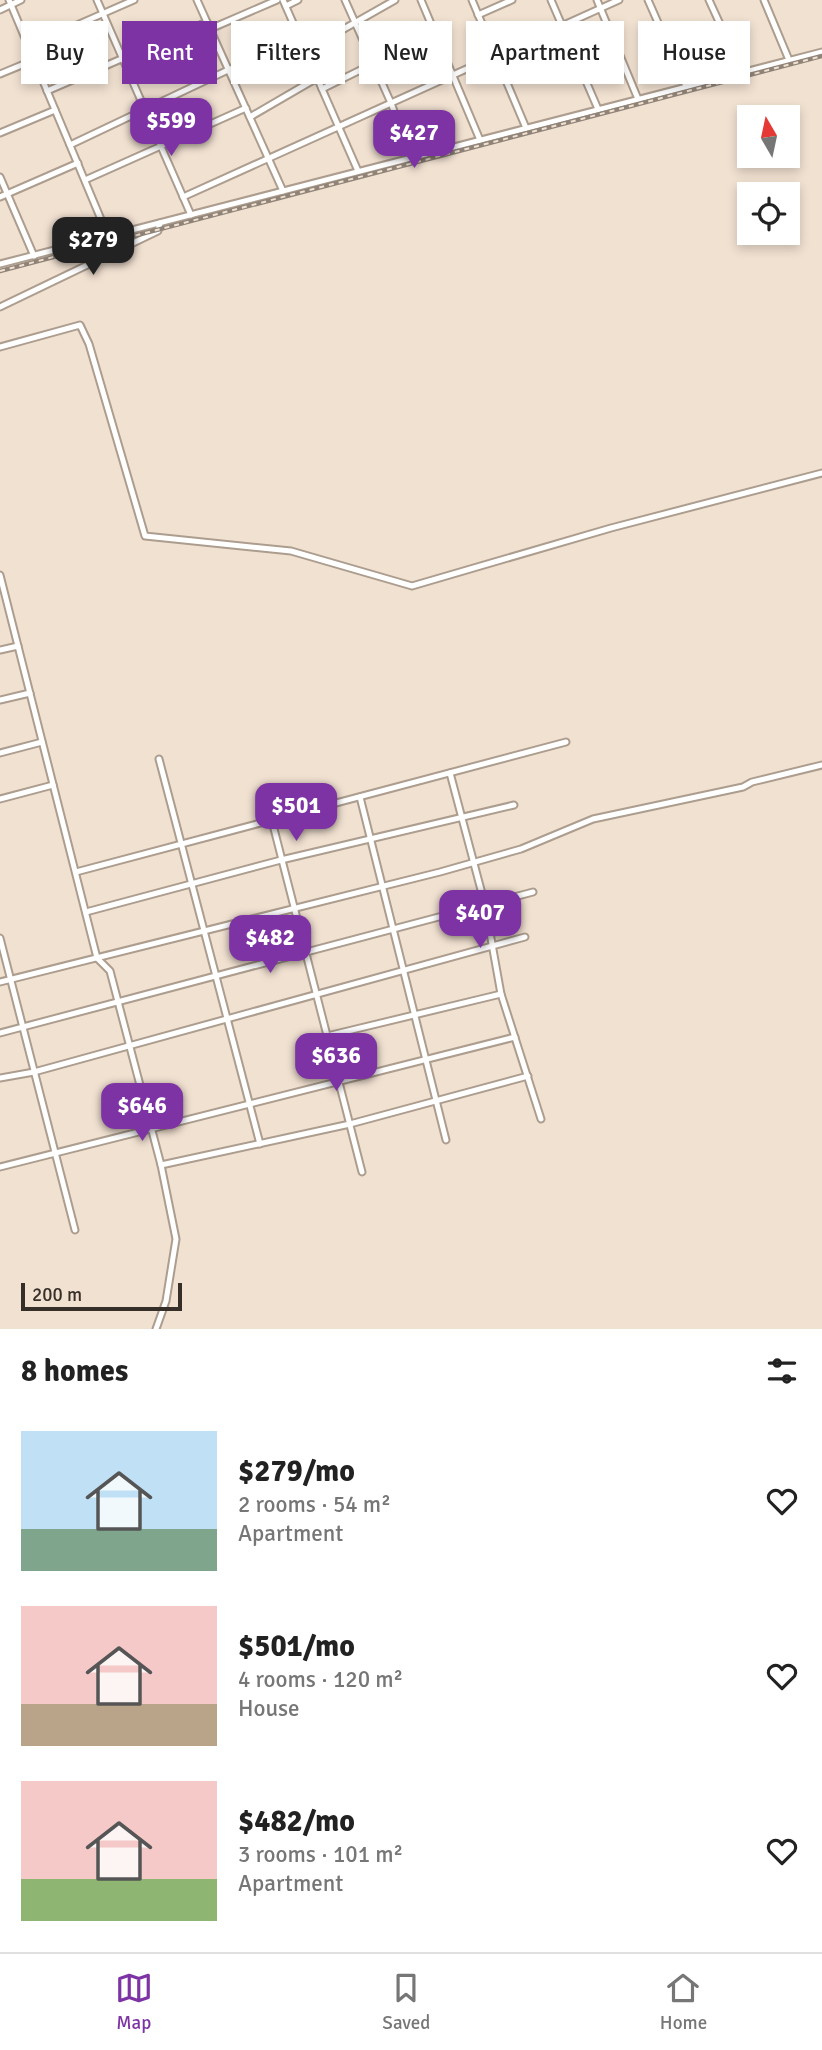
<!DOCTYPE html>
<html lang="en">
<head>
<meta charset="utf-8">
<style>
  body { margin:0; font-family:Signika,sans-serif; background:#f2f2f2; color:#222; height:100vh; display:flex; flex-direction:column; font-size:26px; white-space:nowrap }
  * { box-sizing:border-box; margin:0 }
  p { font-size:23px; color:#767676 }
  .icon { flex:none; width:38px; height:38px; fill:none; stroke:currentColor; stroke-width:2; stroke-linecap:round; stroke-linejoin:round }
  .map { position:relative; height:1329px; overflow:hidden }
  .side { display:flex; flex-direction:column; background:#fff; flex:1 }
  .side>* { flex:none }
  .hud { position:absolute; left:21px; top:21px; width:780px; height:63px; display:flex; gap:14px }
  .needle { width:46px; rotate:351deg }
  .controls { position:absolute; left:737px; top:105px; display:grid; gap:14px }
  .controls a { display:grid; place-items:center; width:63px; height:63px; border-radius:0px; background:#fff; box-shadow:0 4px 10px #0003; font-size:35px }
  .scale { position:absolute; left:21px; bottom:18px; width:161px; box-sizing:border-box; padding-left:7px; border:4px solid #362f29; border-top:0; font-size:19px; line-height:24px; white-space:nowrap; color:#362f29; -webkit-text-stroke:5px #f1e1d1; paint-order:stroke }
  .price { position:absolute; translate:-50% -60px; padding:0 16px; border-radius:14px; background:#7e33a5; color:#fff; font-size:23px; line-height:46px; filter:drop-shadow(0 2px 4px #0008) }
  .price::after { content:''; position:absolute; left:50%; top:42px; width:21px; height:16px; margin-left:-10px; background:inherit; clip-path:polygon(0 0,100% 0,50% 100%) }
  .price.current { background:#222; color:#fff }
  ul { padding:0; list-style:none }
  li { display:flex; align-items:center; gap:21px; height:175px; padding:0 21px }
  li span { display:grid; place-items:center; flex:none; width:196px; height:140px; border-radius:0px; color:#555 }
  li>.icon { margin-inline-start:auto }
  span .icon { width:84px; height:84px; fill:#fffc; stroke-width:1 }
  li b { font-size:30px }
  h2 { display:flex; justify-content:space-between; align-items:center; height:84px; padding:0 21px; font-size:30px }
  .pill { padding:0 24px; border-radius:0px; background:#fff; box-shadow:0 4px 10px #0003; font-size:24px; line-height:63px }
  .pill.current { background:#7e33a5; color:#fff }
  .tab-bar { display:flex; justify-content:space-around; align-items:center; height:98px; border-top:2px solid #e0e0e0; background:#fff; font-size:19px; color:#767676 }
  .tab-bar a { display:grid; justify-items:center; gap:4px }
  .tab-bar .current { color:#7e33a5 }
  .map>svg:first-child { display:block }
</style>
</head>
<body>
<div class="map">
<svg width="822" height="1329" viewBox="0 0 822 1329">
  <rect width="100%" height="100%" fill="#f1e1d1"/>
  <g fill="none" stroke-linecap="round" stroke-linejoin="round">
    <g stroke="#ac9d8e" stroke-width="9">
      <g id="street">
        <path d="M9 0 108 236"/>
        <path d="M97 0 191 215"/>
        <path d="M197 0 283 191"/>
        <path d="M283 0 358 171"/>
        <path d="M345 0 391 103 411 157"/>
        <path d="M421 0 480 140"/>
        <path d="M472 0 526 128"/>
        <path d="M551 0 598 109"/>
        <path d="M597 0 638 99"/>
        <path d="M648 0 686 86"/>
        <path d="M709 0 742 72"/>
        <path d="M764 0 789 60"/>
        <path d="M286 6 298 0"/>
        <path d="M0 10 21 0"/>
        <path d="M478 15 512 0"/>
        <path d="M210 29 277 0"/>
        <path d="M29 46 134 0"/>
        <path d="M305 51 395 0"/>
        <path d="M0 74 34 60"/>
        <path d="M322 89 435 33"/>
        <path d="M47 91 207 22"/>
        <path d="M250 117 317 78"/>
        <path d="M0 133 55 110"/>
        <path d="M70 145 228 70 300 39"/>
        <path d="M0 177 34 256"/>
        <path d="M85 180 246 108"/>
        <path d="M0 197 78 163"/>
        <path d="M183 197 619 0"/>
        <path d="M0 264 822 52"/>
        <path d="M0 307 158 231 160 223"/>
        <path d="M0 347 80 325 89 344 145 536 291 551 412 586 611 528 822 473"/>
        <path d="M0 575 97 958 110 971 161 1165 176 1239 166 1301 156 1329"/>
        <path d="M0 650 18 646"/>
        <path d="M0 700 30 693"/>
        <path d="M0 753 42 742"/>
        <path d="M159 759 260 1144"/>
        <path d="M450 773 485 905 501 994 541 1119"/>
        <path d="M360 797 446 1140"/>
        <path d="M0 799 53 785"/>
        <path d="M272 821 362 1172"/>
        <path d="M76 872 566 742"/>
        <path d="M86 912 281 860 514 805"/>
        <path d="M0 938 75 1230"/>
        <path d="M0 982 440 872 521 849 593 819 743 787 752 782 822 765"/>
        <path d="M0 1033 533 892"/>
        <path d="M327 1036 501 994"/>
        <path d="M0 1078 34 1072 525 937"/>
        <path d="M161 1165 350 1124 528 1076"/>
        <path d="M0 1167 515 1037"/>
      </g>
    </g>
    <use href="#street" stroke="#fff" stroke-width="5"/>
    <g stroke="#908479" stroke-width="4.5">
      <path id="rail" d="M0 271 822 56"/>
    </g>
    <use href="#rail" stroke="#f1e1d1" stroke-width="2" stroke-dasharray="5" stroke-linecap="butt"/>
  </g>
</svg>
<div class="controls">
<a><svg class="needle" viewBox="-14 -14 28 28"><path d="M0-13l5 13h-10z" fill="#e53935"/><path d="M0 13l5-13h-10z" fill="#767676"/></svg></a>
<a><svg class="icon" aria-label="locate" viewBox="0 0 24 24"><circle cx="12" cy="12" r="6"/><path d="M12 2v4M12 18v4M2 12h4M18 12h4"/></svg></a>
</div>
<div class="scale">200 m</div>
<b class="price" style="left:171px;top:158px">$599</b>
<b class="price" style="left:414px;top:170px">$427</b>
<b class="price current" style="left:93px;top:277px">$279</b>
<b class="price" style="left:296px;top:843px">$501</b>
<b class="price" style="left:480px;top:950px">$407</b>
<b class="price" style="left:270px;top:975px">$482</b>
<b class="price" style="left:336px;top:1093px">$636</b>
<b class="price" style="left:142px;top:1143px">$646</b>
<div class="hud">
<a class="pill">Buy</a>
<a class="pill current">Rent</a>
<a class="pill">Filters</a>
<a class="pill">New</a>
<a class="pill">Apartment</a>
<a class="pill">House</a>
</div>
</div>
<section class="side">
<h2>8 homes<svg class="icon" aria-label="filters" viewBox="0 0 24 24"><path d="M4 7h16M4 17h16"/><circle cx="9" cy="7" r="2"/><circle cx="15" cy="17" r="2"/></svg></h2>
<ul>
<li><span style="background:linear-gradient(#bfe0f5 70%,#7fa58c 0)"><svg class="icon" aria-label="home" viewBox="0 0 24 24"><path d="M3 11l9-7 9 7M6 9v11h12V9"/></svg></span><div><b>$279/mo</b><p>2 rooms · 54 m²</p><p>Apartment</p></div><svg class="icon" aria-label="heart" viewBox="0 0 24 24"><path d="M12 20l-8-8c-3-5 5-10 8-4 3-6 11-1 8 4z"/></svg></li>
<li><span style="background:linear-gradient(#f6c9c9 70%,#b9a48a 0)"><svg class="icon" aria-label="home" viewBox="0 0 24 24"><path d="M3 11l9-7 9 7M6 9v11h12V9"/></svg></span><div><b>$501/mo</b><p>4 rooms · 120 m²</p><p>House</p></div><svg class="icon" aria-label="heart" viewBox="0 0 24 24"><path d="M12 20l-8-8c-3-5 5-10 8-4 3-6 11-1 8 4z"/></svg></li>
<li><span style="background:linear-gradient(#f6c9c9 70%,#8fb573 0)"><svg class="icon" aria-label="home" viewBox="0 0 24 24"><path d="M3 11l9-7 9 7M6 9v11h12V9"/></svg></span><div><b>$482/mo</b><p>3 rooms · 101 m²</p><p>Apartment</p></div><svg class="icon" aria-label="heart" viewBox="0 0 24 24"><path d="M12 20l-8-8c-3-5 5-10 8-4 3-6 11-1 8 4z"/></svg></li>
</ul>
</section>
<nav class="tab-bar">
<a class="current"><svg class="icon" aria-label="map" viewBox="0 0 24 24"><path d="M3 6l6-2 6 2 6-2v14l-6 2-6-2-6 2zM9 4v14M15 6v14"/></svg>Map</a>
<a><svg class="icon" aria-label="saved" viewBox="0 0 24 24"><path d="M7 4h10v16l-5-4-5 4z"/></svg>Saved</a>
<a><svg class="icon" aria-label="home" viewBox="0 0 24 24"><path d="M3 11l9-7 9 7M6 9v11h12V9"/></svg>Home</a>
</nav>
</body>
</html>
